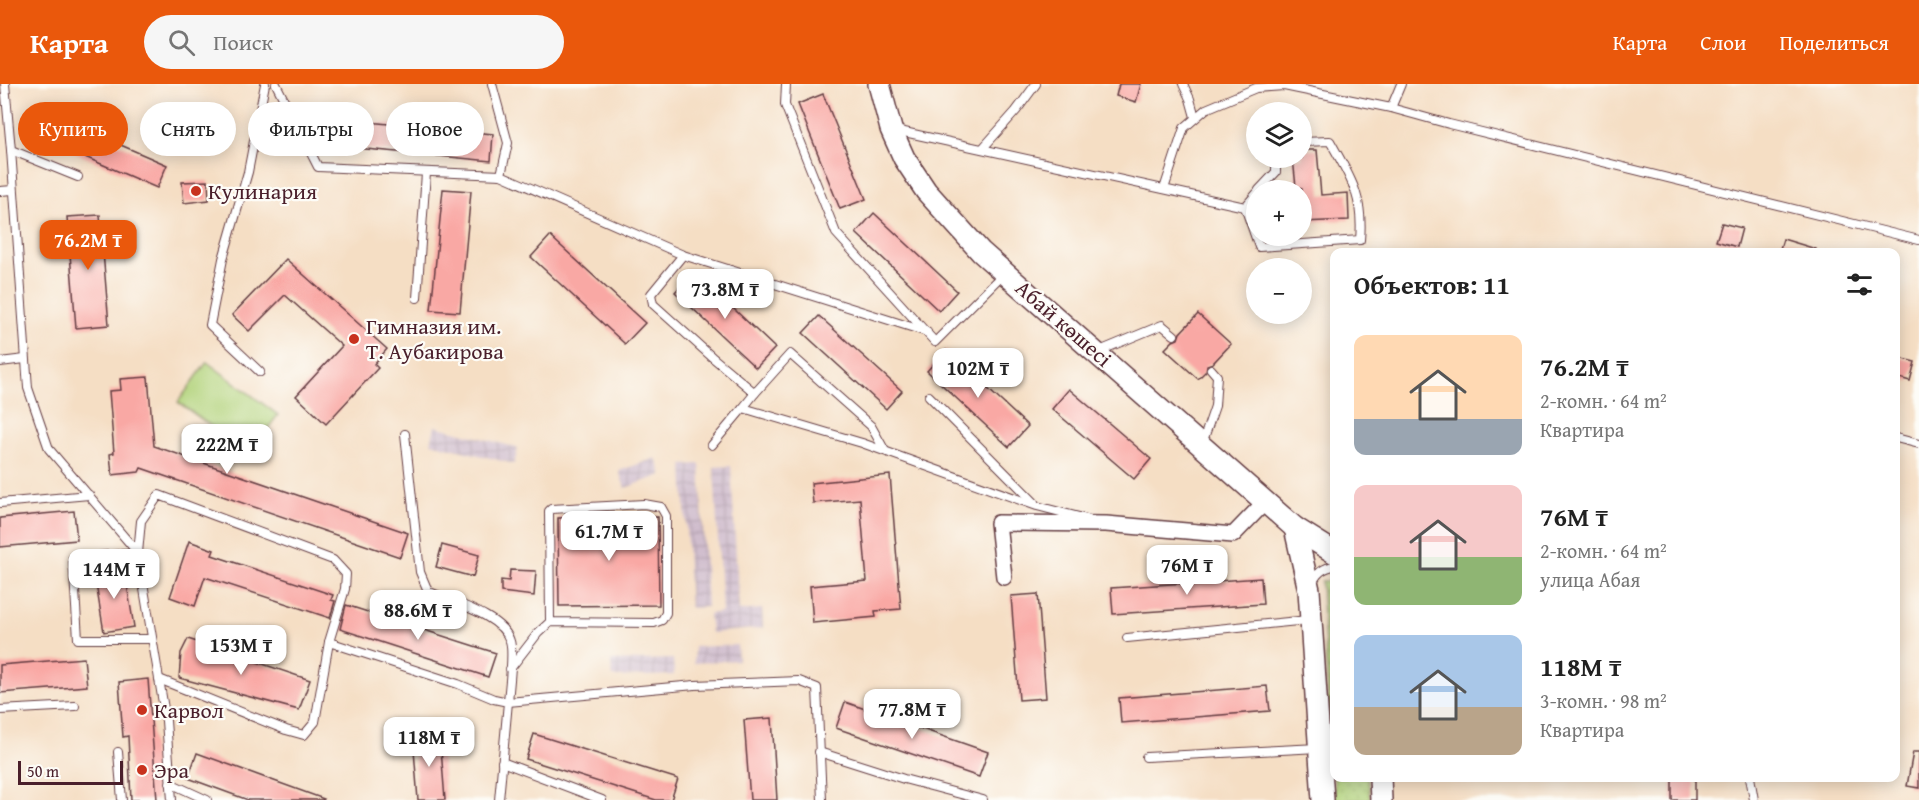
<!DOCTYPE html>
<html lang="ru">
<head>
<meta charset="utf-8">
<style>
  body { margin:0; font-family:"Gentium Book Plus",serif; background:#f6f6f6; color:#222; height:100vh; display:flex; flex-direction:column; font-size:22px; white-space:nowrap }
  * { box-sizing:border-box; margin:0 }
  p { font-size:20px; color:#767676 }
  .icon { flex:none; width:33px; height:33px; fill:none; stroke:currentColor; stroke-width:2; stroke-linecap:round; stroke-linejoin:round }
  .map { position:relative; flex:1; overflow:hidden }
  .sheet { position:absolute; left:1330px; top:164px; width:570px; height:534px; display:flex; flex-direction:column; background:#fff; border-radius:12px; box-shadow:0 3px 15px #0003 }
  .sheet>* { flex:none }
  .top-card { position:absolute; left:18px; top:18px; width:570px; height:54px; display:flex; gap:12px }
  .buttons { position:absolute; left:1246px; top:18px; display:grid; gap:12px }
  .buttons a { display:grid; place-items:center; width:66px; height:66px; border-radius:50%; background:#fff; box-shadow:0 3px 15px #0003; font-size:30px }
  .scale { position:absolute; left:18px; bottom:15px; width:105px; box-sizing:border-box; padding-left:6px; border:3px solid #4a1f2b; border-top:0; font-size:16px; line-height:21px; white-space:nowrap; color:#4a1f2b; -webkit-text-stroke:4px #fdfcf7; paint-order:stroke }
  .price { position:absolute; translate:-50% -51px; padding:0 14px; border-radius:12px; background:#fff; color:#222; font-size:20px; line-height:39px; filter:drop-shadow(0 2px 3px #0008) }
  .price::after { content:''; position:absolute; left:50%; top:36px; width:18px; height:14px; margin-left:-9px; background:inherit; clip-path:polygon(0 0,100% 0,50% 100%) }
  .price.active { background:#ea580c; color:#fff }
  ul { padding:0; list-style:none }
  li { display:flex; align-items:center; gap:18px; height:150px; padding:0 24px }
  li span { display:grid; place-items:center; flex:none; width:168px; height:120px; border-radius:12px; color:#555 }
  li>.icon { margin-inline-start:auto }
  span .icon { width:72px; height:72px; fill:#fffc; stroke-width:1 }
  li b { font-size:26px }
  h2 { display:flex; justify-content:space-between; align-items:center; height:72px; padding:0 24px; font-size:26px }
  .tag { padding:0 21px; border-radius:27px; background:#fff; box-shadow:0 3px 15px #0003; font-size:21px; line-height:54px }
  .tag.active { background:#ea580c; color:#fff }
  header { display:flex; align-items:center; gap:36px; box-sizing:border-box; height:84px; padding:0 30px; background:#ea580c; color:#fff }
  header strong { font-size:28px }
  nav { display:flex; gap:33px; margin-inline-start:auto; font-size:21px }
  .search { width:420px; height:54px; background:#f6f6f6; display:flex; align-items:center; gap:15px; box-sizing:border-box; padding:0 21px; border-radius:33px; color:#767676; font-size:22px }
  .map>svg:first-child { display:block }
</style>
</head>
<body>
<header>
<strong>Карта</strong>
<div class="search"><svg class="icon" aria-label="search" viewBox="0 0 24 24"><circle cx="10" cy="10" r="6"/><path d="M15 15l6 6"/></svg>Поиск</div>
<nav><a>Карта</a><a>Слои</a><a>Поделиться</a></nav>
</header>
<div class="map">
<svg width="1919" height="716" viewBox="0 0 1919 716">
  <defs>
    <pattern id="industrial-grid" width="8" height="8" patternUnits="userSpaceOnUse" patternTransform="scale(1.5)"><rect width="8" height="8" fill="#d0bdcd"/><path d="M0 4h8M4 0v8" fill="none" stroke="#b4a2b0"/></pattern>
    <pattern id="grass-dots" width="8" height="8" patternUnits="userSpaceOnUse" patternTransform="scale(1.5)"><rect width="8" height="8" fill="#b2d37b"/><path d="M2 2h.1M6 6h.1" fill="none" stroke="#9bb56a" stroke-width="1.8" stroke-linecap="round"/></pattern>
  </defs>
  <rect width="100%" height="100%" fill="#fdfcf7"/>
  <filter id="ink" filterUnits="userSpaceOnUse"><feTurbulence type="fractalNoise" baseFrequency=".0167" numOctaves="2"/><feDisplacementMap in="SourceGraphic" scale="12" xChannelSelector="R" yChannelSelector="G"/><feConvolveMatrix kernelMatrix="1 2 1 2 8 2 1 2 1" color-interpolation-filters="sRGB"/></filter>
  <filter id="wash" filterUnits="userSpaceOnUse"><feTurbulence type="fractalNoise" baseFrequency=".008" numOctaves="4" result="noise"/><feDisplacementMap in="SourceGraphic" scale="24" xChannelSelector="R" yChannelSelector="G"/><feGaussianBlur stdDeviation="1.35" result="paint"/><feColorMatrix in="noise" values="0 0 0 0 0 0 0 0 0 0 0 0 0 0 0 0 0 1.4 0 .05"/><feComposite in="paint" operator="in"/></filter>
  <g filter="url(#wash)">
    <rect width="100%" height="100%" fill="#f5dec4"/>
    <g fill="url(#industrial-grid)">
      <path d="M435 342 518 364 514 380 431 359Z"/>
      <path d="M656 374 662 391 625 404 619 387Z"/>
      <path d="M700 380 707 523 690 524 683 381Z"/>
      <path d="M731 382 739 527 762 525 763 544 711 549 709 530 722 528 714 383Z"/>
      <path d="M737 561 738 576 694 579V563Z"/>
      <path d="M673 575 674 591 612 593 611 577Z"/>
    </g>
    <path fill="url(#grass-dots)" stroke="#7e7953" stroke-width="1.5" d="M1321 497H1335V693H1368L1370 716H1335Z"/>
    <path fill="#b2d37b" stroke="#7e7953" stroke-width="1.5" d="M207 278 278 331 249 370 178 318Z"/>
    <g id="blocks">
      <g fill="#f9a8a4">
        <path d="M1119 0H1141L1136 18 1116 12Z"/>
        <path d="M823 10 866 115 840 125 798 20Z"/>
        <path d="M58 34 167 81 157 104 48 57Z"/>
        <path d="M347 36 493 50 491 77 345 63Z"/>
        <path d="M1302 66H1317L1321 111 1348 109 1349 136 1302 138V105L1296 103 1293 74H1302Z"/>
        <path d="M208 97 209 116 184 119 182 98Z"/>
        <path d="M443 105 471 107 460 228 431 226Z"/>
        <path d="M874 129 957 207 939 227 856 149Z"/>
        <path d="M100 131 109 241 76 244 67 133Z"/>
        <path d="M1722 139 1742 144 1737 163 1716 157Z"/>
        <path d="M550 152 645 239 625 260 531 173Z"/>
        <path d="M1783 155 1816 165 1815 168H1779Z"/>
        <path d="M286 175 387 265 374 280 378 284 326 340 296 312 342 262 285 211 249 247 232 231Z"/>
        <path d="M694 187 775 264 756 284 675 208Z"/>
        <path d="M1198 230 1231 260 1213 279 1207 281 1206 287 1198 295 1165 265 1173 257 1178 255 1180 249Z"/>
        <path d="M819 232 902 307 886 325 803 249Z"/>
        <path d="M946 266 1028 342 1009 363 927 287Z"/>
        <path d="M1896 273 1915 278 1910 297 1896 293Z"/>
        <path d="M148 293 154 362 408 449 400 473 141 384 139 388 112 391 110 370 114 369 109 307 121 306 120 295Z"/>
        <path d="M1069 305 1151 375 1134 395 1052 325Z"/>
        <path d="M890 391 901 525 875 527 876 533 813 539 810 502 867 497 860 415 813 419 811 399Z"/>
        <path d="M74 427 77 456 0 463V434Z"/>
        <path d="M658 433 659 521 559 522 558 434Z"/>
        <path d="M189 457 214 466 212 471 333 511 331 516 335 517 330 534 205 493 195 522 170 513Z"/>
        <path d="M442 461 479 471 473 493 436 483Z"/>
        <path d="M124 483 134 543 104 548 94 488Z"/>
        <path d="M510 486 536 487 534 512 501 508V496L509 497Z"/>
        <path d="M1261 494 1263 520 1113 530 1111 504Z"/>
        <path d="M1038 510 1046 614 1019 616 1011 512Z"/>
        <path d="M346 521 496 569 488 593 340 545Z"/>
        <path d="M188 555 310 596 299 626 179 594 181 569Z"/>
        <path d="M84 574 87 602 0 609V581Z"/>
        <path d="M148 595 157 716H131L128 652 123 653 119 598Z"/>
        <path d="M1267 602 1270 627 1121 639 1119 614Z"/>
        <path d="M845 618 988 668 979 693 836 644Z"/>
        <path d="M772 634 777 716H750L744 636Z"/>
        <path d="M534 650 678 695 671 716H656L526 675Z"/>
        <path d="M440 652 445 716H418L413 654Z"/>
        <path d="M1913 668H1919V704L1907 702Z"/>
        <path d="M197 669 324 715 323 716H248L188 694Z"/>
        <rect x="1672" y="693" width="23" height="23"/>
      </g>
    </g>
  </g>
  <g filter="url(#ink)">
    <use href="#blocks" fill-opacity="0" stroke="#643c42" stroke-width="1.5"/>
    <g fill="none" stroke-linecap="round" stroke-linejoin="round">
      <g stroke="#643c42" stroke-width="10">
        <g id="lane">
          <path d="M5 0 11 66 78 93"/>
          <path d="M276 0 318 83 501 91"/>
          <path d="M492 0 508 59 501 91 683 171 927 248"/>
          <path d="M786 0 785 21 836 149 935 258 1004 189"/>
          <path d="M1183 0 1190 15 1195 33"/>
          <path d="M1391 24 1401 0"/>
          <path d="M895 46 1245 123 1257 109"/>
          <path d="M983 64 1016 27 1036 0"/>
          <path d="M11 66 28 304 49 365 138 469 166 637 172 716"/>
          <path d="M1164 105 1184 44 1206 25 1256 4 1284 2 1391 24 1449 40 1919 156"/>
          <path d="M1259 106 1276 88V74"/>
          <path d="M0 107 13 106"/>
          <path d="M1245 123 1259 163 1360 156C1364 112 1350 93 1330 57L1302 58"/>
          <path d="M683 171 651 210 653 220 712 273 755 309 743 324 862 359 1037 422 1087 435"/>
          <path d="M417 214 426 89"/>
          <path d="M1097 268 1162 241 1174 251"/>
          <path d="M0 278 25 275"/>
          <path d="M260 288 210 241 223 175 248 88 265 0"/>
          <path d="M755 309 790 270 871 342 885 367"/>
          <path d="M929 312 1034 418"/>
          <path d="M405 350 420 488 428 507C451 518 502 531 510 557 514 569 509 603 508 618L695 601 799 597 817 604 822 716"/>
          <path d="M1896 354 1919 360"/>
          <path d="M1202 360 1215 322 1217 292 1211 285"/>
          <path d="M712 361 743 324"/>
          <path d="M0 419 89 411"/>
          <path d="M1312 500C1316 490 1324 483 1335 482"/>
          <path d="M1127 554 1308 536"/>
          <path d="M152 555H78L73 474 138 469 141 437 159 411 333 476 346 490 345 505 329 558 458 600 494 615 508 618 499 716"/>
          <path d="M510 585 538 549 550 538 654 539 662 536 666 529V432L661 423 644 420 551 425 549 427 550 538"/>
          <path d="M159 595 286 646 304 651 315 638 329 558"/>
          <path d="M0 626 75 622"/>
          <path d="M118 668 122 716"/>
          <path d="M819 668 904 695 983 716"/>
          <path d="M1146 673 1318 664"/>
          <path d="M502 678 602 716"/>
          <path d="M1750 693 1754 716"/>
          <path d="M170 699 207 716"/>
        </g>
      </g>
      <g stroke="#643c42" stroke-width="18">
        <path id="street" d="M1004 493 998 439 1106 440 1233 451 1265 418"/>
      </g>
      <g stroke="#643c42" stroke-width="24">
        <g id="secondary">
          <path d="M879 0 891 45 904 74 926 107 981 168 1295 444 1335 469"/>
          <path d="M1295 444 1309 506 1323 716"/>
          <path d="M1380 693 1381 716"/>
        </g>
      </g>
      <use href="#lane" stroke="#fff" stroke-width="8"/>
      <use href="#street" stroke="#fff" stroke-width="15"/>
      <use href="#secondary" stroke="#fff" stroke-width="21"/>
    </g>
  </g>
  <g fill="#c8321e" stroke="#fdfcf7" stroke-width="2">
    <circle cx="196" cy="107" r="6"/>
    <circle cx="354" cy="255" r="6"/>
    <circle cx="142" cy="626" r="6"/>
    <circle cx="142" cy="686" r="6"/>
  </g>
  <g text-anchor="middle" stroke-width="4.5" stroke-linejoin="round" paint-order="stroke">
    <g font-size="22" fill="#4a1f2b" stroke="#fdfcf7" text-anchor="start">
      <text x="208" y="115">Кулинария</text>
      <text x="366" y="250">Гимназия им.<tspan x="366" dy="25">Т. Аубакирова</tspan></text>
      <text x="154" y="634">Карвол</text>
      <text x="154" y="694">Эра</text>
    </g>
    <g font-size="22" fill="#4a1f2b" stroke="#fdfcf7">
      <text transform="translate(1064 239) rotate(41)" y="8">Абай көшесі</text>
    </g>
  </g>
</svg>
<div class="buttons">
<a><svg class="icon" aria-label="layers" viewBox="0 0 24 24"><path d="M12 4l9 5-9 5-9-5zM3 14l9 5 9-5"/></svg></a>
<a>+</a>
<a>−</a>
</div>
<div class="scale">50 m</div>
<b class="price active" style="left:88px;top:187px">76.2M ₸</b>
<b class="price" style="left:725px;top:236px">73.8M ₸</b>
<b class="price" style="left:978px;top:315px">102M ₸</b>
<b class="price" style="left:227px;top:391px">222M ₸</b>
<b class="price" style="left:609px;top:478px">61.7M ₸</b>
<b class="price" style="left:1187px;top:512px">76M ₸</b>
<b class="price" style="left:114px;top:516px">144M ₸</b>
<b class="price" style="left:418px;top:557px">88.6M ₸</b>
<b class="price" style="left:241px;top:592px">153M ₸</b>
<b class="price" style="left:912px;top:656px">77.8M ₸</b>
<b class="price" style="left:429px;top:684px">118M ₸</b>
<div class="top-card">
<a class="tag active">Купить</a>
<a class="tag">Снять</a>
<a class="tag">Фильтры</a>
<a class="tag">Новое</a>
</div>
<section class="sheet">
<h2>Объектов: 11<svg class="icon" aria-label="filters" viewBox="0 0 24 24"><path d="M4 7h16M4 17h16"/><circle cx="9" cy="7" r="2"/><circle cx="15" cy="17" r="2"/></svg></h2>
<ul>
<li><span style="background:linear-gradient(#ffd9b3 70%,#9aa5b1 0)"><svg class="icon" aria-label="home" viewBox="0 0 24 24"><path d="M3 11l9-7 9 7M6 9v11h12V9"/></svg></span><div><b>76.2M ₸</b><p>2-комн. · 64 m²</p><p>Квартира</p></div></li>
<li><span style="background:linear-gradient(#f6c9c9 60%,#8fb573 0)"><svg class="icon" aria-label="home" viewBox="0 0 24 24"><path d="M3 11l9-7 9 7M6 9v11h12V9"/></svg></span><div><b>76M ₸</b><p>2-комн. · 64 m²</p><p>улица Абая</p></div></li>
<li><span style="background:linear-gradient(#a9c7e8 60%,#b9a48a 0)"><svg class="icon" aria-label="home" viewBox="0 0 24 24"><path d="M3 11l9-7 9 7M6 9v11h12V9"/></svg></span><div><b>118M ₸</b><p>3-комн. · 98 m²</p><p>Квартира</p></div></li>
</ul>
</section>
</div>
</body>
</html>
